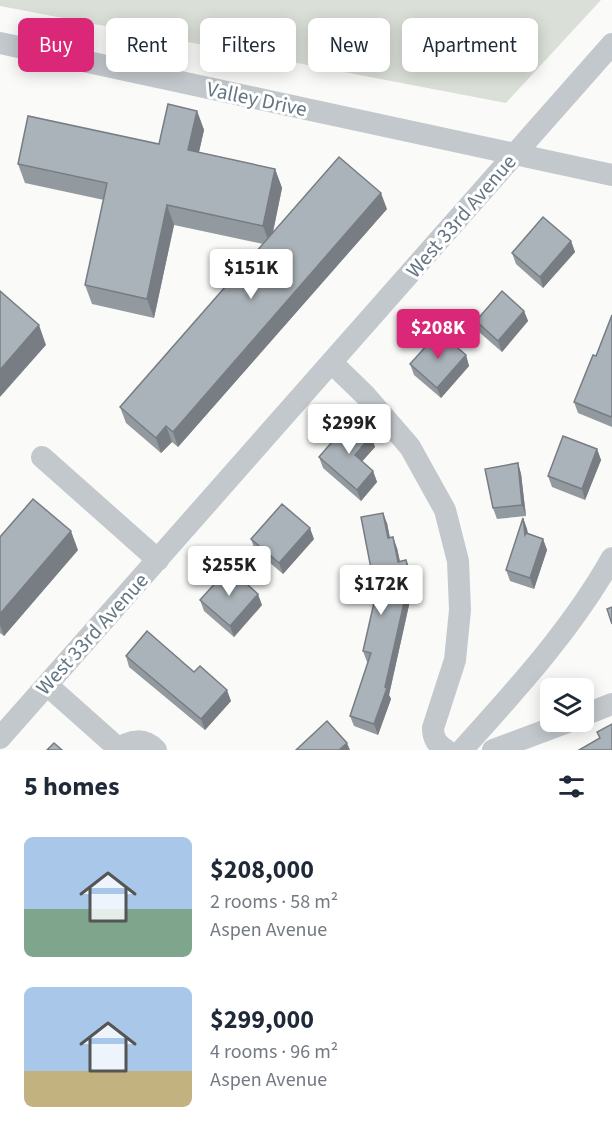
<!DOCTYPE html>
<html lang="en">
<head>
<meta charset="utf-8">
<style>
  body { margin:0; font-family:"Source Sans 3",sans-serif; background:#f2f2f3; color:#1f2937; height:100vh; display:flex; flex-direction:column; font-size:22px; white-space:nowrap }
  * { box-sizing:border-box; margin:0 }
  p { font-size:20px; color:#747a83 }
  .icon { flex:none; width:33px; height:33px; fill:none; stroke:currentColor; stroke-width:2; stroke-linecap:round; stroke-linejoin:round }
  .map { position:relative; height:750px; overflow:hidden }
  .details { display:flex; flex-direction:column; background:#fff; flex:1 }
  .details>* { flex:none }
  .guide { position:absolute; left:18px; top:18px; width:576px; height:54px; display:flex; gap:12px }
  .tools { position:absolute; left:540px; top:678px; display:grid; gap:12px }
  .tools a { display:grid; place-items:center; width:54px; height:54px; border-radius:9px; background:#fff; box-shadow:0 3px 15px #0003; font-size:30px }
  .price { position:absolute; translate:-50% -51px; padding:0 14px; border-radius:6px; background:#fff; color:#222; font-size:20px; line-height:39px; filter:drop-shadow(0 2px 3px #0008) }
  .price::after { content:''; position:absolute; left:50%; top:36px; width:18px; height:14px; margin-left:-9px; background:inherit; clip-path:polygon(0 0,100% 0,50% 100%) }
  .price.active { background:#db2777; color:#fff }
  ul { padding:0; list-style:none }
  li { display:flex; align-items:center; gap:18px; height:150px; padding:0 24px }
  li span { display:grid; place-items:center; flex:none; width:168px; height:120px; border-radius:9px; color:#555 }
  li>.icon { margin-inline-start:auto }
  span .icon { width:72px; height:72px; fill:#fffc; stroke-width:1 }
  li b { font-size:26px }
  h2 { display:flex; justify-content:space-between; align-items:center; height:72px; padding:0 24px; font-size:26px }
  .pill { padding:0 21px; border-radius:9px; background:#fff; box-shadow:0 3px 15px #0003; font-size:21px; line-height:54px }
  .pill.active { background:#db2777; color:#fff }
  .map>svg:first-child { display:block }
</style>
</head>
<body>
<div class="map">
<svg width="612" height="750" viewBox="0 0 612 750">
  <rect width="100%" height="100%" fill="#fafaf8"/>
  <path fill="#dadfd7" d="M0 0H601L506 103 0 6Z"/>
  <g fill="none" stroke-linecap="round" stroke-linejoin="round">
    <g stroke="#c3c8cc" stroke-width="22">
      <path d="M0 43 612 175"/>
      <path d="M332 363 365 395 410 447 445 510 458 561 460 610 455 660 433 728C433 739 437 744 446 750"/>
      <path d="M42 457 158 560"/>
      <path d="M47 685 119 749"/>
      <path d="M584 715 612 704"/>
      <path d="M0 738 612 44"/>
      <path d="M118 750C130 739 145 738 156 750"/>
      <path d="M462 750C516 690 572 629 612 558"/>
      <path d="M493 750 568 722"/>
    </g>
  </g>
  <g fill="#929a9f">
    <path d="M197 111 204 130 199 152 275 169 282 188 273 233 387 209 178 447 172 442 161 453 126 423 120 407 263 244 174 225 154 318 92 304 85 285 104 200 25 183 18 164 159 144Z"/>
    <path d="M571 241 575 252 543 288 516 264 512 253Z"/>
    <path d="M524 311 528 321 502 352 479 332 476 321Z"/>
    <path d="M612 315V427L578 413 574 402 596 356Z"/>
    <path d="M466 355 469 366 441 398 414 375 410 364Z"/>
    <path d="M371 436 375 447 362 461 373 471 377 482 361 501 323 468 319 457Z"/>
    <path d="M597 449 601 460 585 500 552 487 548 476Z"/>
    <path d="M518 463 521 474 526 516 497 519 493 508Z"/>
    <path d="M523 518 527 529 528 533 543 539 547 550 534 589 510 581 506 570Z"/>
    <path d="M387 523 390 538 397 548 400 561 406 560 410 571 413 587 389 695 391 699 378 735 354 726 350 716 368 662H367L363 651 376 594Z"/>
    <path d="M0 537 78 550 4 636 0 633Z"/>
    <path d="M251 539H314L283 574 255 550Z"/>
    <path d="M200 600 262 605 234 637 204 611Z"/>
    <path d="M126 656 194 672 231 701 205 730 129 667Z"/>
  </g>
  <g fill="#777d82">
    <path d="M197 111 204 130 195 169 188 150Z"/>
    <path d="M275 169 282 188 270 245 263 226Z"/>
    <path d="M381 193 387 209 178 447 173 432Z"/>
    <path d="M167 205 174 225 154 318 147 299Z"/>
    <path d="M571 241 575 252 543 288 540 277Z"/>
    <path d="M524 311 528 321 502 352 498 341Z"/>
    <path d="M39 325 46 345 0 397V370Z"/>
    <path d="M466 355 469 366 441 398 437 388Z"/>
    <path d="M166 426 172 442 161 453 156 438Z"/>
    <path d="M371 436 375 447 359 465 355 455Z"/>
    <path d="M597 449 601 460 585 500 582 489Z"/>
    <path d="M518 463 521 474 526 516 522 505Z"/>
    <path d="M373 471 377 482 361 501 357 490Z"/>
    <path d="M383 513 387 523 392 549 388 538Z"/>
    <path d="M523 518 527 529 529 545 525 535Z"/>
    <path d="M310 528 314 539 283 574 279 563Z"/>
    <path d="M71 531 78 550 4 636 0 625V614Z"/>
    <path d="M393 537 397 548 402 572 398 562Z"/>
    <path d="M543 539 547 550 534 589 530 578Z"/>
    <path d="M406 560 410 571 413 587 389 695 391 699 378 735 374 724 385 687Z"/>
    <path d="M258 594 262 605 234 637 230 626Z"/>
    <path d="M227 690 231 701 205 730 201 719Z"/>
    <path d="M347 743 350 750H339Z"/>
  </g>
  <g fill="#aab3b9" stroke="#777d82" stroke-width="1.5">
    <path d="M168 104 197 111 188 150 275 169 263 226 167 205 147 299 85 285 107 183 18 164 28 116 159 144Z"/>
    <path d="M339 157 381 193 173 432 166 426 156 438 120 407Z"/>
    <path d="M543 217 571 241 540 277 512 253Z"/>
    <path d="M0 291 39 325 0 370Z"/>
    <path d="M502 291 524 311 498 341 476 321Z"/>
    <path d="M612 315V415L611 417 574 402 593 355 596 356Z"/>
    <path d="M439 332 466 355 437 388 410 364Z"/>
    <path d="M352 419 371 436 355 455 373 471 357 490 319 457Z"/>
    <path d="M563 436 597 449 582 489 548 476Z"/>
    <path d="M518 463 522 505 493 508 485 469Z"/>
    <path d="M33 499 71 531 0 614V537Z"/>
    <path d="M282 504 310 528 279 563 251 539Z"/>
    <path d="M383 513 388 538 393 537 398 562 406 560 410 576 385 687 387 688 374 724 350 716 371 653 363 651 376 594 361 517Z"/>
    <path d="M523 518 525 535 526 533 543 539 530 578 506 570Z"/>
    <path d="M229 568 258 594 230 626 200 600Z"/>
    <path d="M612 607V624L607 609Z"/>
    <path d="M147 631 194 672 200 666 227 690 201 719 126 656Z"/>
    <path d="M327 721 347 743 339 750H296Z"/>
    <path d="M612 724V750H579L600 738 597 732Z"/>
    <path d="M54 743 62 750H47Z"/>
  </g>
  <g text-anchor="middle" stroke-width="6" stroke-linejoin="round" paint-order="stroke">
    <g font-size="21" fill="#657683" stroke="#fff">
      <text transform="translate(257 99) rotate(12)" y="7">Valley Drive</text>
      <text transform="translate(461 216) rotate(-49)" y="7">West 33rd Avenue</text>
      <text transform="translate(92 634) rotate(-48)" y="7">West 33rd Avenue</text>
    </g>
  </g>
</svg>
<div class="tools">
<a><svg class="icon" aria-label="layers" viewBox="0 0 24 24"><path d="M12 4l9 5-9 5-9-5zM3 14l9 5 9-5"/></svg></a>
</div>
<b class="price" style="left:251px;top:300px">$151K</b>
<b class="price active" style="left:438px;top:360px">$208K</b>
<b class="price" style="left:349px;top:455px">$299K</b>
<b class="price" style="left:229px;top:597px">$255K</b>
<b class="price" style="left:381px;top:616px">$172K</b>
<div class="guide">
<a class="pill active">Buy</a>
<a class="pill">Rent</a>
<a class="pill">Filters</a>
<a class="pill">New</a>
<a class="pill">Apartment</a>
</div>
</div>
<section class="details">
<h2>5 homes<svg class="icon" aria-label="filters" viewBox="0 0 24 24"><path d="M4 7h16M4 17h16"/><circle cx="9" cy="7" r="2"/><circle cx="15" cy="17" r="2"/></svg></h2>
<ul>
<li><span style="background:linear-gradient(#a9c7e8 60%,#7fa58c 0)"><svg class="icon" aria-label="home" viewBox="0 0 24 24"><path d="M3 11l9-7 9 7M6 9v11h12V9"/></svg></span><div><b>$208,000</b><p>2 rooms · 58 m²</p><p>Aspen Avenue</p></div></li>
<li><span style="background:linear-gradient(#a9c7e8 70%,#c2b280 0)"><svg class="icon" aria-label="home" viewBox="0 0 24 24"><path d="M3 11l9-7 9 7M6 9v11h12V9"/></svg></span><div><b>$299,000</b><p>4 rooms · 96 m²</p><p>Aspen Avenue</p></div></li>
</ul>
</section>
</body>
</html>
